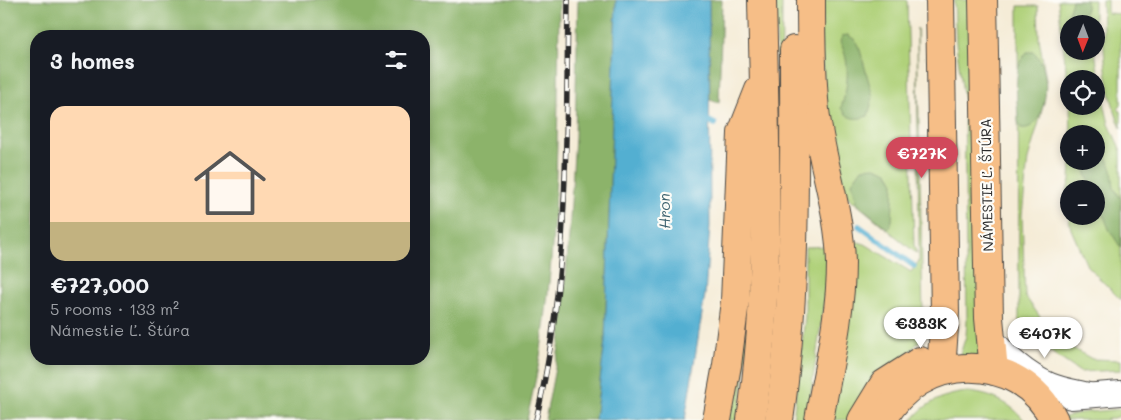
<!DOCTYPE html>
<html lang="en">
<head>
<meta charset="utf-8">
<style>
  body { margin:0; font-family:Mali,sans-serif; background:#242831; color:#f1f3f6; height:100vh; display:flex; flex-direction:column; font-size:19px; white-space:nowrap }
  * { box-sizing:border-box; margin:0 }
  p { font-size:16px; color:#9ea1a6 }
  .icon { flex:none; width:28px; height:28px; fill:none; stroke:currentColor; stroke-width:2; stroke-linecap:round; stroke-linejoin:round }
  .map { position:relative; flex:1; overflow:hidden }
  .drawer { position:absolute; left:30px; top:30px; width:400px; height:335px; display:flex; flex-direction:column; background:#171b24; border-radius:20px; box-shadow:0 2px 8px #0003 }
  .drawer>* { flex:none }
  .needle { width:32px; rotate:181deg }
  .tools { position:absolute; left:1060px; top:15px; display:grid; gap:10px }
  .tools a { display:grid; place-items:center; width:45px; height:45px; border-radius:50%; background:#171b24; box-shadow:0 2px 8px #0003; font-size:25px }
  .price { position:absolute; translate:-50% -42px; padding:0 11px; border-radius:18px; background:#fff; color:#222; font-size:16px; line-height:32px; filter:drop-shadow(0 1px 2px #0008) }
  .price::after { content:''; position:absolute; left:50%; top:30px; width:15px; height:11px; margin-left:-8px; background:inherit; clip-path:polygon(0 0,100% 0,50% 100%) }
  .price.active { background:#d1495b; color:#fff }
  ul { padding:0; list-style:none }
  li { display:grid; align-content:center; gap:10px; height:265px; padding:0 20px }
  li+li { border-top:1px solid #363941 }
  li span { display:grid; place-items:center; height:155px; border-radius:15px; color:#555 }
  li>.icon { margin-inline-start:auto }
  span .icon { width:90px; height:90px; fill:#fffc; stroke-width:1 }
  li b { font-size:21px }
  h2 { display:flex; justify-content:space-between; align-items:center; height:60px; padding:0 20px; font-size:21px }
  .map>svg:first-child { display:block }
</style>
</head>
<body>
<div class="map">
<svg width="1121" height="420" viewBox="0 0 1121 420">
  <rect width="100%" height="100%" fill="#fdfcf7"/>
  <filter id="ink" filterUnits="userSpaceOnUse"><feTurbulence type="fractalNoise" baseFrequency=".02" numOctaves="2"/><feDisplacementMap in="SourceGraphic" scale="10" xChannelSelector="R" yChannelSelector="G"/><feConvolveMatrix kernelMatrix="1 2 1 2 8 2 1 2 1" color-interpolation-filters="sRGB"/></filter>
  <filter id="wash" filterUnits="userSpaceOnUse"><feTurbulence type="fractalNoise" baseFrequency=".0096" numOctaves="4" result="noise"/><feDisplacementMap in="SourceGraphic" scale="20" xChannelSelector="R" yChannelSelector="G"/><feGaussianBlur stdDeviation="1.12" result="paint"/><feColorMatrix in="noise" values="0 0 0 0 0 0 0 0 0 0 0 0 0 0 0 0 0 1.4 0 .05"/><feComposite in="paint" operator="in"/></filter>
  <g filter="url(#wash)">
    <rect width="100%" height="100%" fill="#f5ecd7"/>
    <g fill="#b0d17a" stroke="#6e7e52" fill-rule="evenodd">
      <path d="M775 0H782L781 145Z"/>
      <path d="M817 0H907L914 245 917 254 842 192 827 123Z"/>
      <path d="M954 0H971L986 358H959L966 336 967 321 964 101 956 43Z"/>
      <path d="M1058 0H1094V24H1069V51H1095L1100 86 1109 124 1121 151V300L1087 266 1071 229 1065 196 1070 181 1071 161H1096V134H1071L1070 106H1096V79H1069V96ZM1069 189H1096V216H1069Z"/>
      <path d="M1102 0H1107V13L1121 14V104L1118 109 1121 112V128C1104 88 1103 42 1102 0Z"/>
      <path d="M1018 6H1038L1039 38 1046 80 1041 115 1028 159 1022 215 1025 296 1056 339 1092 359 1121 360V370L1080 372 1032 339V331L1019 321Z"/>
      <path d="M917 28 923 317 920 340 853 420H829L851 240 865 244 911 272 919 261Z"/>
      <path d="M829 246 827 282 807 420H793L805 317V247Z"/>
      <path d="M749 275 751 314 739 420H728Z"/>
      <path d="M968 392C990 394 1010 402 1024 420H912C926 402 945 394 968 392Z"/>
      <path d="M1121 409V416L1105 420H1064L1062 418 1079 413Z"/>
    </g>
    <g fill="#8cb36a" stroke="#5c6f4a" fill-rule="evenodd">
      <path d="M0 0H559C558 114 558 229 542 342 539 368 532 394 527 420H0ZM36 36H424V359H36Z"/>
      <path d="M578 0H616L605 341 595 420H545L561 337 569 236 575 137Z"/>
      <path d="M709 0H722L719 103 710 100Z"/>
      <path d="M1072 0H1086V9L1078 24 1069 22V11Z"/>
      <path d="M848 35 855 40 860 50 873 97 868 116C855 120 849 120 841 108 848 87 851 62 840 42L842 36Z"/>
      <path d="M1027 52H1034C1041 60 1044 67 1045 78 1048 92 1042 132 1021 128L1018 122C1018 101 1011 68 1027 52Z"/>
      <path d="M1096 148H1100L1106 154 1112 170 1114 188 1121 199V248L1109 229 1096 196V189H1093L1086 174 1084 161H1096Z"/>
      <path d="M875 167 888 172 894 183 892 221 888 229 857 203 852 182 862 168Z"/>
    </g>
    <path fill="#53afd1" stroke="#3f6d7e" d="M616 0H709L710 226 705 295 685 420H595L605 341Z"/>
    <g fill="none" stroke-linecap="round" stroke-linejoin="round">
      <g stroke="#53afd1" stroke-width="5.5">
        <path d="M703 118 715 124"/>
        <path d="M859 226 914 266"/>
      </g>
    </g>
  </g>
  <g filter="url(#ink)">
    <g fill="none" stroke-linecap="round" stroke-linejoin="round">
      <g stroke="#494845" stroke-width="26">
        <g id="minor">
          <path d="M990 336C1003 355 1028 376 1050 385 1062 390 1076 392 1088 395"/>
          <path d="M1071 397 1121 393"/>
        </g>
      </g>
      <g stroke="#494845" stroke-width="30">
        <g id="major">
          <path d="M940 0 945 313 941 371"/>
          <path d="M983 0 989 318 994 371"/>
          <path d="M862 420 884 384 920 361"/>
          <path d="M883 420C918 352 1020 349 1054 420"/>
        </g>
      </g>
      <g stroke="#494845" stroke-width="30">
        <g id="highway">
          <path d="M811 0C811 37 811 73 815 110 821 161 840 210 841 263 841 315 828 368 819 420"/>
          <path d="M717 420 727 365 735 301 742 133 759 90"/>
          <path d="M751 420C772 281 765 140 762 0"/>
          <path d="M779 420C797 298 794 173 794 50"/>
        </g>
      </g>
      <use href="#minor" stroke="#fff" stroke-width="24"/>
      <use href="#major" stroke="#f6be87" stroke-width="28"/>
      <use href="#highway" stroke="#f6be87" stroke-width="28"/>
      <g stroke="#2b2b2b" stroke-width="5.5">
        <path id="rail" d="M536 420C569 283 566 140 568 0"/>
      </g>
      <use href="#rail" stroke="#fdfcf7" stroke-width="4" stroke-dasharray="11" stroke-linecap="butt"/>
    </g>
  </g>
  <g text-anchor="middle" stroke-width="4.5" stroke-linejoin="round" paint-order="stroke">
    <g font-size="14" fill="#2b2b2b" stroke="#fdfcf7">
      <text transform="translate(987 185) rotate(-91)" y="5">NÁMESTIE Ľ. ŠTÚRA</text>
    </g>
    <g font-size="15" font-style="italic" fill="#3b606d" stroke="#fdfcf7">
      <text transform="translate(665 211) rotate(-91)" y="5">Hron</text>
    </g>
  </g>
</svg>
<div class="tools">
<a><svg class="needle" viewBox="-14 -14 28 28"><path d="M0-13l5 13h-10z" fill="#e53935"/><path d="M0 13l5-13h-10z" fill="#9ea1a6"/></svg></a>
<a><svg class="icon" aria-label="locate" viewBox="0 0 24 24"><circle cx="12" cy="12" r="6"/><path d="M12 2v4M12 18v4M2 12h4M18 12h4"/></svg></a>
<a>+</a>
<a>−</a>
</div>
<b class="price active" style="left:922px;top:179px">€727K</b>
<b class="price" style="left:921px;top:349px">€383K</b>
<b class="price" style="left:1045px;top:359px">€407K</b>
<section class="drawer">
<h2>3 homes<svg class="icon" aria-label="filters" viewBox="0 0 24 24"><path d="M4 7h16M4 17h16"/><circle cx="9" cy="7" r="2"/><circle cx="15" cy="17" r="2"/></svg></h2>
<ul>
<li><span style="background:linear-gradient(#ffd9b3 75%,#c2b280 0)"><svg class="icon" aria-label="home" viewBox="0 0 24 24"><path d="M3 11l9-7 9 7M6 9v11h12V9"/></svg></span><div><b>€727,000</b><p>5 rooms · 133 m²</p><p>Námestie Ľ. Štúra</p></div></li>
</ul>
</section>
</div>
</body>
</html>
